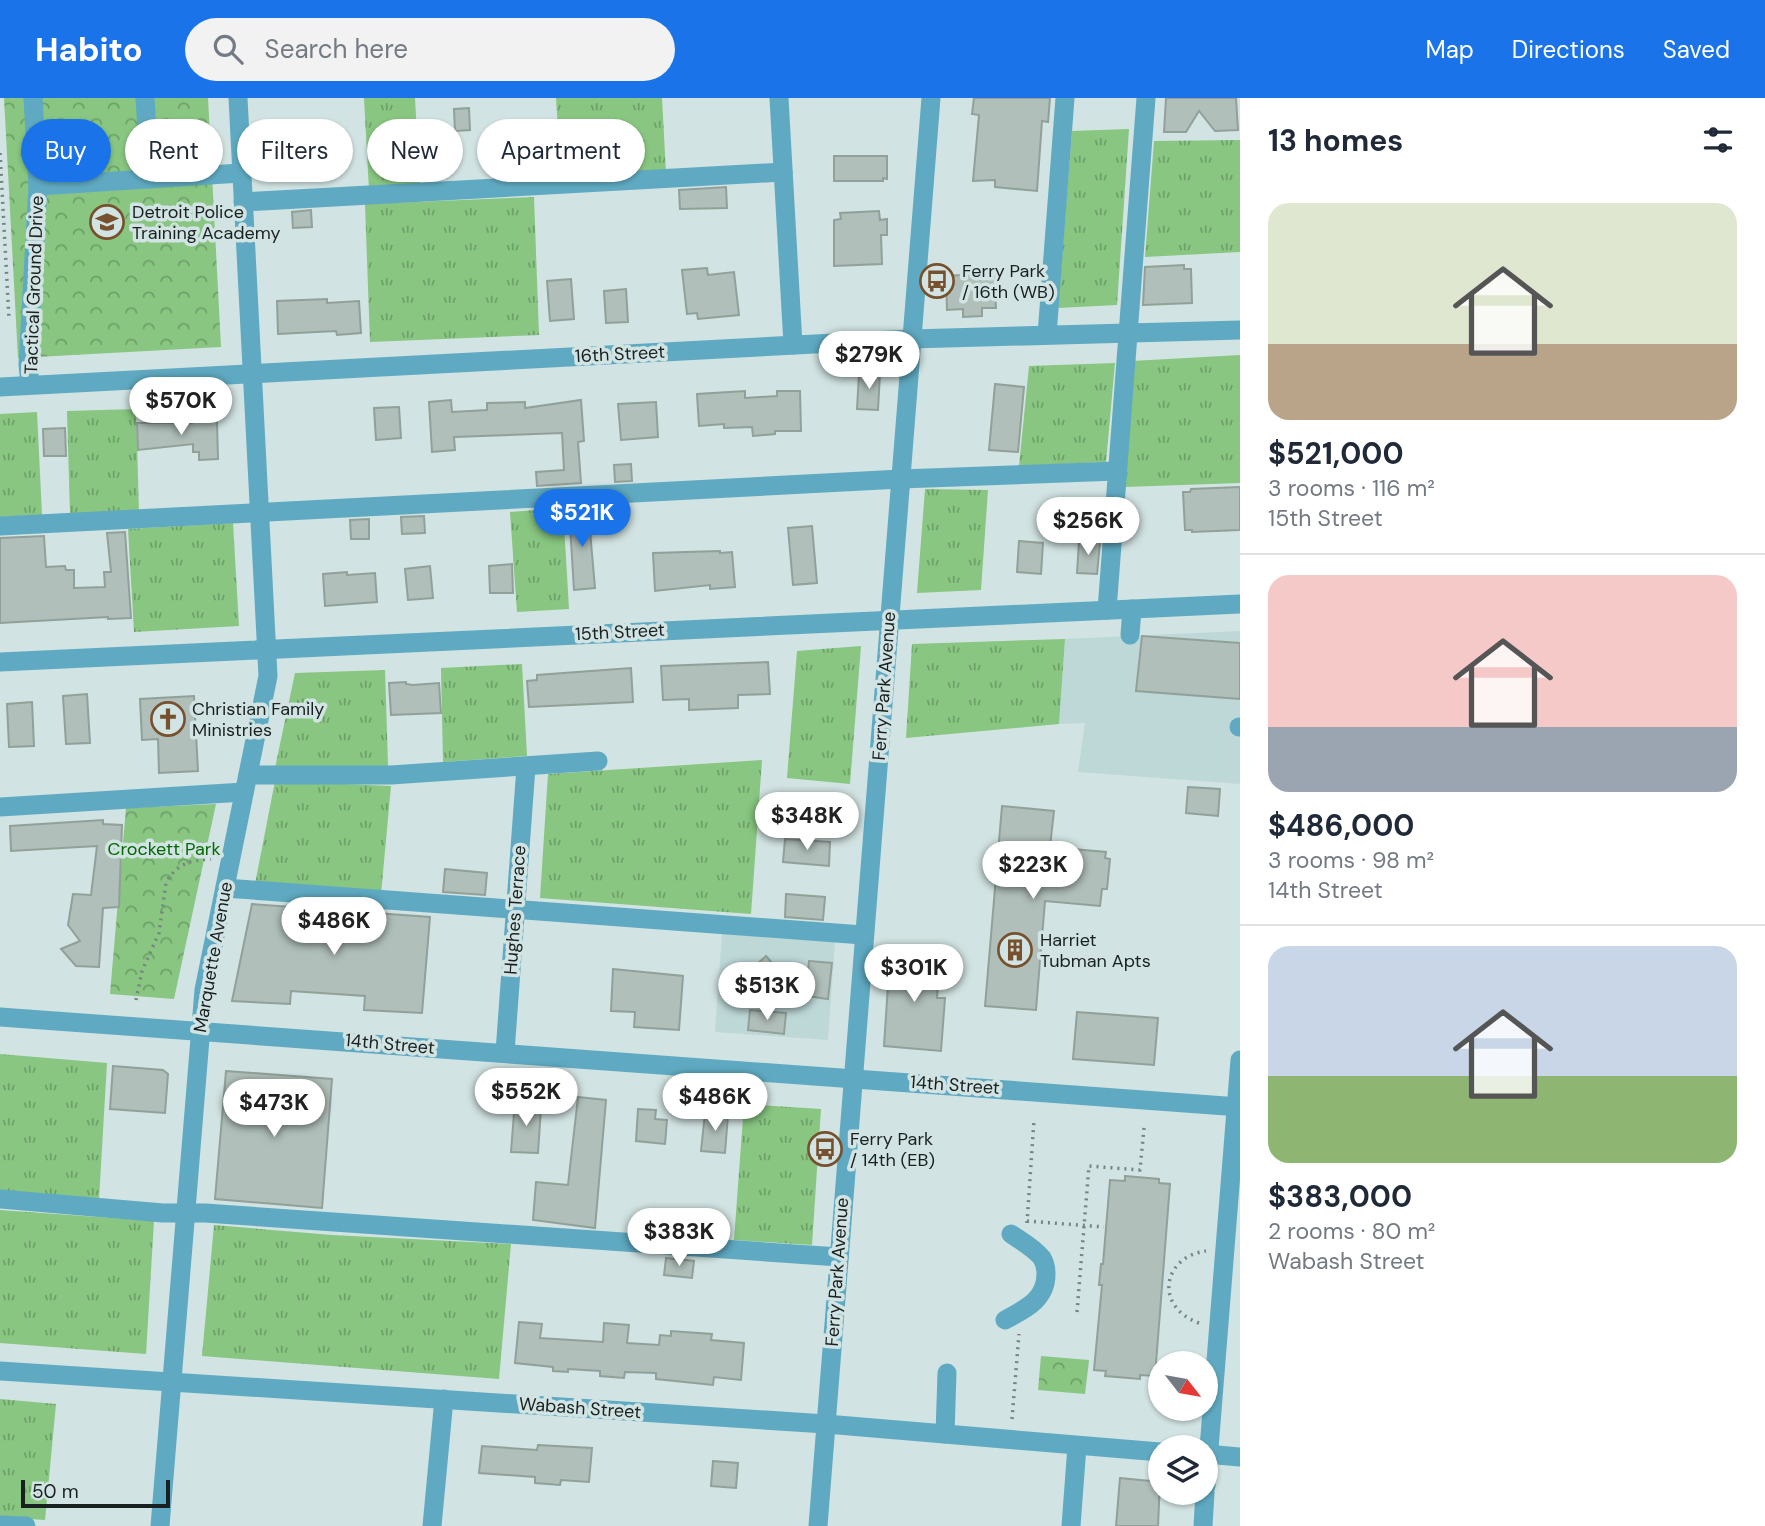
<!DOCTYPE html>
<html lang="en">
<head>
<meta charset="utf-8">
<style>
  body { margin:0; font-family:"DM Sans",sans-serif; background:#f2f2f3; color:#1f2937; height:100vh; display:flex; flex-direction:column; font-size:26px; white-space:nowrap }
  * { box-sizing:border-box; margin:0 }
  p { font-size:23px; color:#747a83 }
  .icon { flex:none; width:38px; height:38px; fill:none; stroke:currentColor; stroke-width:2; stroke-linecap:round; stroke-linejoin:round }
  .map { position:relative; flex:1; overflow:hidden }
  .side { display:flex; flex-direction:column; background:#fff; width:525px }
  .side>* { flex:none }
  .hud { position:absolute; left:21px; top:21px; width:665px; height:63px; display:flex; gap:14px }
  .needle { width:46px; rotate:121deg }
  .controls { position:absolute; left:1148px; top:1253px; display:grid; gap:14px }
  .controls a { display:grid; place-items:center; width:70px; height:70px; border-radius:50%; background:#fff; box-shadow:0 2px 5px #0004; font-size:35px }
  .scale { position:absolute; left:21px; bottom:18px; width:149px; box-sizing:border-box; padding-left:7px; border:4px solid #192020; border-top:0; font-size:19px; line-height:24px; white-space:nowrap; color:#192020; -webkit-text-stroke:5px #d1e3e2; paint-order:stroke }
  .price { position:absolute; translate:-50% -60px; padding:0 16px; border-radius:24px; background:#fff; color:#222; font-size:23px; line-height:46px; filter:drop-shadow(0 2px 4px #0008) }
  .price::after { content:''; position:absolute; left:50%; top:42px; width:21px; height:16px; margin-left:-10px; background:inherit; clip-path:polygon(0 0,100% 0,50% 100%) }
  .price.active { background:#1a73e8; color:#fff }
  ul { padding:0; list-style:none }
  li { display:grid; align-content:center; gap:14px; height:371px; padding:0 28px }
  li+li { border-top:2px solid #e0e1e3 }
  li span { display:grid; place-items:center; height:217px; border-radius:21px; color:#555 }
  li>.icon { margin-inline-start:auto }
  span .icon { width:126px; height:126px; fill:#fffc; stroke-width:1 }
  li b { font-size:30px }
  h2 { display:flex; justify-content:space-between; align-items:center; height:84px; padding:0 28px; font-size:30px }
  .chip { padding:0 24px; border-radius:32px; background:#fff; box-shadow:0 2px 5px #0004; font-size:24px; line-height:63px }
  .chip.active { background:#1a73e8; color:#fff }
  header { display:flex; align-items:center; gap:42px; box-sizing:border-box; height:98px; padding:0 35px; background:#1a73e8; color:#fff }
  header strong { font-size:33px }
  nav { display:flex; gap:38px; margin-inline-start:auto; font-size:24px }
  .search { width:490px; height:63px; background:#f2f2f3; display:flex; align-items:center; gap:18px; box-sizing:border-box; padding:0 24px; border-radius:38px; color:#747a83; font-size:26px }
  main { display:flex; flex:1; min-height:0 }
  .map>svg:first-child { display:block }
</style>
</head>
<body>
<header>
<strong>Habito</strong>
<div class="search"><svg class="icon" aria-label="search" viewBox="0 0 24 24"><circle cx="10" cy="10" r="6"/><path d="M15 15l6 6"/></svg>Search here</div>
<nav><a>Map</a><a>Directions</a><a>Saved</a></nav>
</header>
<main>
<div class="map">
<svg width="1240" height="1428" viewBox="0 0 1240 1428">
  <defs>
    <pattern id="grass-tufts" width="24" height="20" patternUnits="userSpaceOnUse" patternTransform="scale(1.75)"><rect width="24" height="20" fill="#88c681"/><path d="M3 7l-1-3M5 7V3M7 7l1-3M15 17l-1-3M17 17v-4M19 17l1-3" fill="none" stroke="#6ea069"/></pattern>
    <pattern id="park-crowns" width="20" height="18" patternUnits="userSpaceOnUse" patternTransform="scale(1.75)"><rect width="20" height="18" fill="#88c681"/><path d="M2 6a3 3 0 1 1 6 0M12 15a3 3 0 1 1 6 0" fill="none" stroke="#6ea069"/></pattern>
  </defs>
  <rect width="100%" height="100%" fill="#d1e3e2"/>
  <g fill="#bed8d8">
    <path d="M1240 533V686L1078 674 1085 625 1059 626 1065 541Z"/>
    <path d="M722 835 835 843 828 942 715 934Z"/>
  </g>
  <g fill="url(#grass-tufts)">
    <path d="M364 0H415L420 89 369 92Z"/>
    <path d="M556 0H662L666 75 561 82Z"/>
    <path d="M1129 31 1117 207 1058 210 1072 33Z"/>
    <path d="M1240 42V154L1145 159 1154 43Z"/>
    <path d="M534 99 539 237 370 244 365 106Z"/>
    <path d="M1240 257V385L1124 389 1132 263Z"/>
    <path d="M1115 265 1106 364 1019 368 1029 268Z"/>
    <path d="M136 311 139 415 70 416 67 313Z"/>
    <path d="M37 314 42 417 0 419V316Z"/>
    <path d="M925 391 988 392 981 492 917 495Z"/>
    <path d="M563 410 569 511 517 514 510 414Z"/>
    <path d="M233 425 239 528 134 534 128 431Z"/>
    <path d="M1065 541 1059 626 906 640 912 546Z"/>
    <path d="M861 548 850 686 787 680 797 553Z"/>
    <path d="M522 566 527 658 443 664 441 570Z"/>
    <path d="M385 572 388 668 275 670 295 575Z"/>
    <path d="M762 662 751 816 540 800 548 676Z"/>
    <path d="M275 683 391 688 381 796 255 786Z"/>
    <path d="M0 956 107 965 99 1101 0 1093Z"/>
    <path d="M744 1006 821 1011 812 1147 734 1142Z"/>
    <path d="M0 1112 154 1123 146 1256 0 1245Z"/>
    <path d="M214 1127 332 1137 511 1146 499 1281 202 1258Z"/>
    <path d="M0 1301 56 1306 45 1422 0 1419Z"/>
  </g>
  <g fill="url(#park-crowns)">
    <path d="M4 0H208L221 249 18 260Z"/>
    <path d="M216 706 174 901 110 896 126 710Z"/>
    <path d="M1041 1258 1089 1262 1085 1296 1038 1292Z"/>
  </g>
  <g fill="#b0bfb9" stroke="#91a099" stroke-width="2">
    <path d="M974 0H1050L1048 24 1042 23 1037 93 995 89V82L973 83 979 17 972 16Z"/>
    <path d="M1166 0H1236L1238 32 1215 33 1199 13 1186 34H1164Z"/>
    <path d="M469 10 470 32 455 33 454 11Z"/>
    <path d="M834 58H887V81L883 80V83H834Z"/>
    <path d="M726 89 727 110 680 111 679 92Z"/>
    <path d="M311 112 312 129 293 130 292 114Z"/>
    <path d="M879 113 880 122 887 121V137H881L882 166 834 168V122L841 121 840 115Z"/>
    <path d="M1184 167V171H1191L1192 205 1143 207 1145 169Z"/>
    <path d="M707 170 708 177 734 174 739 217 698 221 697 215 687 216 682 172Z"/>
    <path d="M994 175 996 210H982V218L963 219V211L947 212 946 178Z"/>
    <path d="M571 181 574 221 550 223 547 183Z"/>
    <path d="M626 191 628 224 606 225 604 193Z"/>
    <path d="M327 201V205L359 203 361 235 337 237 336 233 278 236 277 203Z"/>
    <path d="M859 275H880L878 312 857 311Z"/>
    <path d="M995 286 1024 289 1018 354 989 352Z"/>
    <path d="M745 293V300L777 298V293H800L801 333H775V336L753 338 752 329 724 330V326L699 328 697 296Z"/>
    <path d="M451 302 452 314 487 312V305L525 304V310L581 302 584 343 578 344 581 385 537 388 536 374 564 372 562 335 454 339 455 352 432 354 429 304Z"/>
    <path d="M656 304 658 339 621 342 618 306Z"/>
    <path d="M399 309 401 340 376 342 374 310Z"/>
    <path d="M192 323H217L218 361 199 362V354H193V346L138 352 137 325H192Z"/>
    <path d="M65 330 66 358H44L43 331Z"/>
    <path d="M631 366 632 383 615 384 614 367Z"/>
    <path d="M1240 389V432L1192 434V432H1185L1183 394H1190L1191 391Z"/>
    <path d="M588 410 595 490 574 492 569 411Z"/>
    <path d="M424 418 425 435 402 436 401 419Z"/>
    <path d="M369 421V441H351L350 422Z"/>
    <path d="M812 428 817 485 793 487 788 430Z"/>
    <path d="M125 434 131 520 108 521V519L0 525V440L44 438 46 469 65 468 66 472H74V490L105 489 104 474H111L107 435Z"/>
    <path d="M1019 443 1043 445 1041 476 1017 474Z"/>
    <path d="M1079 443 1100 444 1097 476 1077 475Z"/>
    <path d="M720 453V455L732 454 735 489 710 491V487L655 493 653 455Z"/>
    <path d="M512 466 513 495H490L489 468Z"/>
    <path d="M430 468 433 500 408 502 405 471Z"/>
    <path d="M347 474V477L375 475 377 504 325 508 323 476Z"/>
    <path d="M1142 538 1240 545V601L1136 593Z"/>
    <path d="M768 564 770 596 738 597V610L689 612V601L663 602 661 568Z"/>
    <path d="M631 570 633 604 529 609 527 583 537 582V577Z"/>
    <path d="M406 584V586L413 587 439 585 441 615 391 617 389 585Z"/>
    <path d="M87 596 90 645 66 646 63 598Z"/>
    <path d="M194 598 198 673 159 675 158 641 142 642 140 601Z"/>
    <path d="M32 604 34 648 9 649 7 606Z"/>
    <path d="M1188 689 1220 691 1218 718 1186 715Z"/>
    <path d="M1002 708 1054 713 1050 749 1106 754 1105 760 1110 761 1107 791H1102L1100 808 1045 803 1036 912 985 908Z"/>
    <path d="M103 722V726L122 727 119 809 103 810 99 869 76 868 61 851 80 843 68 827 73 796 91 797 97 748 11 753 10 728Z"/>
    <path d="M785 741 830 744 829 768 783 764Z"/>
    <path d="M445 771 487 775 485 797 443 794Z"/>
    <path d="M786 796 825 799 823 822 785 819Z"/>
    <path d="M252 806 430 819 422 915 364 912 365 898 291 893 290 906 232 903Z"/>
    <path d="M890 856 940 859 937 900H945L941 953 884 948Z"/>
    <path d="M766 858 785 880 755 905 737 884Z"/>
    <path d="M809 863 832 865 828 901 806 898Z"/>
    <path d="M613 871 683 878 679 932 634 929 635 914 611 913Z"/>
    <path d="M750 912 786 915 784 936 748 932Z"/>
    <path d="M1077 914 1158 920 1154 967 1073 961Z"/>
    <path d="M113 968 163 972 168 976 165 1015 110 1011Z"/>
    <path d="M226 973 332 981 322 1110 215 1101Z"/>
    <path d="M578 999 606 1002 595 1130 533 1122 536 1084 568 1087Z"/>
    <path d="M515 1002 531 1003V1009L541 1010 538 1055 511 1054Z"/>
    <path d="M638 1011 656 1012 655 1021 667 1022 665 1046 636 1043Z"/>
    <path d="M705 1015 728 1017 725 1055 701 1053Z"/>
    <path d="M1125 1078 1159 1081V1085L1170 1086 1155 1278 1140 1277V1281L1105 1278 1106 1273 1094 1272 1102 1187H1099L1101 1166H1103L1110 1082 1125 1083Z"/>
    <path d="M666 1160 694 1163 692 1180 664 1177Z"/>
    <path d="M519 1224 542 1226 540 1240 603 1244 604 1225 629 1227 627 1245 659 1247 660 1237 671 1238V1233L712 1236 711 1242 744 1245 741 1282 714 1279 713 1287 656 1281V1275L625 1274 624 1280 600 1278V1273L568 1271V1274L553 1273V1269L515 1265Z"/>
    <path d="M538 1347 592 1350 589 1384 561 1382 560 1387 535 1385V1379L479 1375 482 1348 537 1352Z"/>
    <path d="M713 1363 738 1365 736 1390 711 1388Z"/>
    <path d="M1120 1380 1160 1384 1158 1428H1116Z"/>
  </g>
  <g fill="none" stroke-linecap="round" stroke-linejoin="round">
    <g stroke="#778483" stroke-width="3.5" stroke-dasharray="2 5" stroke-linecap="butt">
      <path d="M0 55 9 221"/>
      <path d="M136 902 142 873 159 835 166 785C176 766 190 762 211 761"/>
      <path d="M1027 1123 1104 1129"/>
      <path d="M1027 1125 1034 1022"/>
      <path d="M1077 1214 1089 1068 1140 1072 1144 1030"/>
      <path d="M1199 1225C1154 1209 1162 1159 1206 1153"/>
      <path d="M1012 1321 1019 1236"/>
    </g>
    <g stroke="#5faac2" stroke-width="19">
      <path d="M145 0 150 81"/>
      <path d="M779 0 793 247"/>
      <path d="M38 88 241 75"/>
      <path d="M243 104 783 74"/>
      <path d="M1047 237 1065 0"/>
      <path d="M30 287 28 266 38 88 33 0"/>
      <path d="M0 289 911 241 1240 232"/>
      <path d="M0 428 901 381 1117 373"/>
      <path d="M1107 512 1146 0"/>
      <path d="M1130 537 1132 511"/>
      <path d="M0 564 1240 506"/>
      <path d="M1239 629H1240"/>
      <path d="M248 677H391L598 663"/>
      <path d="M0 709 244 694"/>
      <path d="M225 790 863 837"/>
      <path d="M0 919 1240 1009"/>
      <path d="M505 954 526 669"/>
      <path d="M0 1101 163 1115H205L839 1159"/>
      <path d="M1005 1222C1025 1211 1046 1202 1046 1176 1046 1170 1045 1165 1042 1160 1034 1150 1021 1143 1011 1136"/>
      <path d="M0 1273 826 1326 1160 1354"/>
      <path d="M945 1336 947 1275"/>
      <path d="M1206 1356 1240 1359"/>
      <path d="M1206 1388 1240 962"/>
      <path d="M0 1427 26 1428"/>
      <path d="M160 1428 204 892 268 578 238 0"/>
      <path d="M432 1428 444 1301"/>
      <path d="M818 1428 931 0"/>
      <path d="M1071 1428 1077 1348"/>
      <path d="M1203 1428 1205 1395"/>
    </g>
  </g>
  <defs>
    <g id="school-ring" transform="scale(1.75)"><circle r="9.5" fill="#d1e3e2" stroke="#77512d" stroke-width="1.5"/><path d="M0-5L7-2L0 1L-7-2ZM-4 1L0 2.5L4 1V4Q0 6-4 4Z" fill="#77512d"/></g>
    <g id="bus-ring" transform="scale(1.75)"><circle r="9.5" fill="#d1e3e2" stroke="#77512d" stroke-width="1.5"/><path d="M-5-6H5V4H4V6H2V4H-2V6H-4V4H-5ZM-3.5-4V0h7V-4ZM-3.5 1.2v1.5H-2V1.2ZM2 1.2v1.5H3.5V1.2Z" fill="#77512d"/></g>
    <g id="church-ring" transform="scale(1.75)"><circle r="9.5" fill="#d1e3e2" stroke="#77512d" stroke-width="1.5"/><path d="M-1.2-6h2.4v3.5h3.3v2.4h-3.3V6h-2.4V-.1h-3.3v-2.4h3.3Z" fill="#77512d"/></g>
    <g id="building-ring" transform="scale(1.75)"><circle r="9.5" fill="#d1e3e2" stroke="#77512d" stroke-width="1.5"/><path d="M-4-6H4V6H1V3H-1V6H-4ZM-2.5-4.3h1.7v1.8h-1.7ZM.8-4.3h1.7v1.8H.8ZM-2.5-1h1.7V.8h-1.7ZM.8-1h1.7V.8H.8Z" fill="#77512d"/></g>
  </defs>
  <g fill-rule="evenodd">
    <use href="#school-ring" x="107" y="124"/>
    <use href="#bus-ring" x="937" y="183"/>
    <use href="#church-ring" x="168" y="621"/>
    <use href="#building-ring" x="1015" y="852"/>
    <use href="#bus-ring" x="825" y="1051"/>
  </g>
  <g text-anchor="middle" stroke-width="7" stroke-linejoin="round" paint-order="stroke">
    <g font-size="18" fill="#192020" stroke="#d1e3e2" text-anchor="start">
      <text x="132" y="120">Detroit Police<tspan x="132" dy="21">Training Academy</tspan></text>
      <text x="962" y="179">Ferry Park<tspan x="962" dy="21">/ 16th (WB)</tspan></text>
      <text x="192" y="617">Christian Family<tspan x="192" dy="21">Ministries</tspan></text>
      <text x="1040" y="848">Harriet<tspan x="1040" dy="21">Tubman Apts</tspan></text>
      <text x="850" y="1047">Ferry Park<tspan x="850" dy="21">/ 14th (EB)</tspan></text>
    </g>
    <g font-size="18" fill="#192020" stroke="#d1e3e2">
      <text transform="translate(34 187) rotate(-88)" y="6">Tactical Ground Drive</text>
      <text transform="translate(620 256) rotate(-3)" y="6">16th Street</text>
      <text transform="translate(620 534) rotate(-3)" y="6">15th Street</text>
      <text transform="translate(884 588) rotate(-86)" y="6">Ferry Park Avenue</text>
      <text transform="translate(515 812) rotate(-86)" y="6">Hughes Terrace</text>
      <text transform="translate(213 859) rotate(-80)" y="6">Marquette Avenue</text>
      <text transform="translate(390 946) rotate(5)" y="6">14th Street</text>
      <text transform="translate(955 987) rotate(4)" y="6">14th Street</text>
      <text transform="translate(837 1174) rotate(-86)" y="6">Ferry Park Avenue</text>
      <text transform="translate(580 1310) rotate(4)" y="6">Wabash Street</text>
    </g>
    <g font-size="18" fill="#036900" stroke="#d1e3e2">
      <text x="164" y="757">Crockett Park</text>
    </g>
  </g>
</svg>
<div class="controls">
<a><svg class="needle" viewBox="-14 -14 28 28"><path d="M0-13l5 13h-10z" fill="#e53935"/><path d="M0 13l5-13h-10z" fill="#747a83"/></svg></a>
<a><svg class="icon" aria-label="layers" viewBox="0 0 24 24"><path d="M12 4l9 5-9 5-9-5zM3 14l9 5 9-5"/></svg></a>
</div>
<div class="scale">50 m</div>
<b class="price" style="left:869px;top:293px">$279K</b>
<b class="price" style="left:181px;top:339px">$570K</b>
<b class="price active" style="left:582px;top:451px">$521K</b>
<b class="price" style="left:1088px;top:459px">$256K</b>
<b class="price" style="left:807px;top:754px">$348K</b>
<b class="price" style="left:1033px;top:803px">$223K</b>
<b class="price" style="left:334px;top:859px">$486K</b>
<b class="price" style="left:914px;top:906px">$301K</b>
<b class="price" style="left:767px;top:924px">$513K</b>
<b class="price" style="left:526px;top:1030px">$552K</b>
<b class="price" style="left:715px;top:1035px">$486K</b>
<b class="price" style="left:274px;top:1041px">$473K</b>
<b class="price" style="left:679px;top:1170px">$383K</b>
<div class="hud">
<a class="chip active">Buy</a>
<a class="chip">Rent</a>
<a class="chip">Filters</a>
<a class="chip">New</a>
<a class="chip">Apartment</a>
</div>
</div>
<section class="side">
<h2>13 homes<svg class="icon" aria-label="filters" viewBox="0 0 24 24"><path d="M4 7h16M4 17h16"/><circle cx="9" cy="7" r="2"/><circle cx="15" cy="17" r="2"/></svg></h2>
<ul>
<li><span style="background:linear-gradient(#dfe7d0 65%,#b9a48a 0)"><svg class="icon" aria-label="home" viewBox="0 0 24 24"><path d="M3 11l9-7 9 7M6 9v11h12V9"/></svg></span><div><b>$521,000</b><p>3 rooms · 116 m²</p><p>15th Street</p></div></li>
<li><span style="background:linear-gradient(#f6c9c9 70%,#9aa5b1 0)"><svg class="icon" aria-label="home" viewBox="0 0 24 24"><path d="M3 11l9-7 9 7M6 9v11h12V9"/></svg></span><div><b>$486,000</b><p>3 rooms · 98 m²</p><p>14th Street</p></div></li>
<li><span style="background:linear-gradient(#c9d6e8 60%,#8fb573 0)"><svg class="icon" aria-label="home" viewBox="0 0 24 24"><path d="M3 11l9-7 9 7M6 9v11h12V9"/></svg></span><div><b>$383,000</b><p>2 rooms · 80 m²</p><p>Wabash Street</p></div></li>
</ul>
</section>
</main>
</body>
</html>
